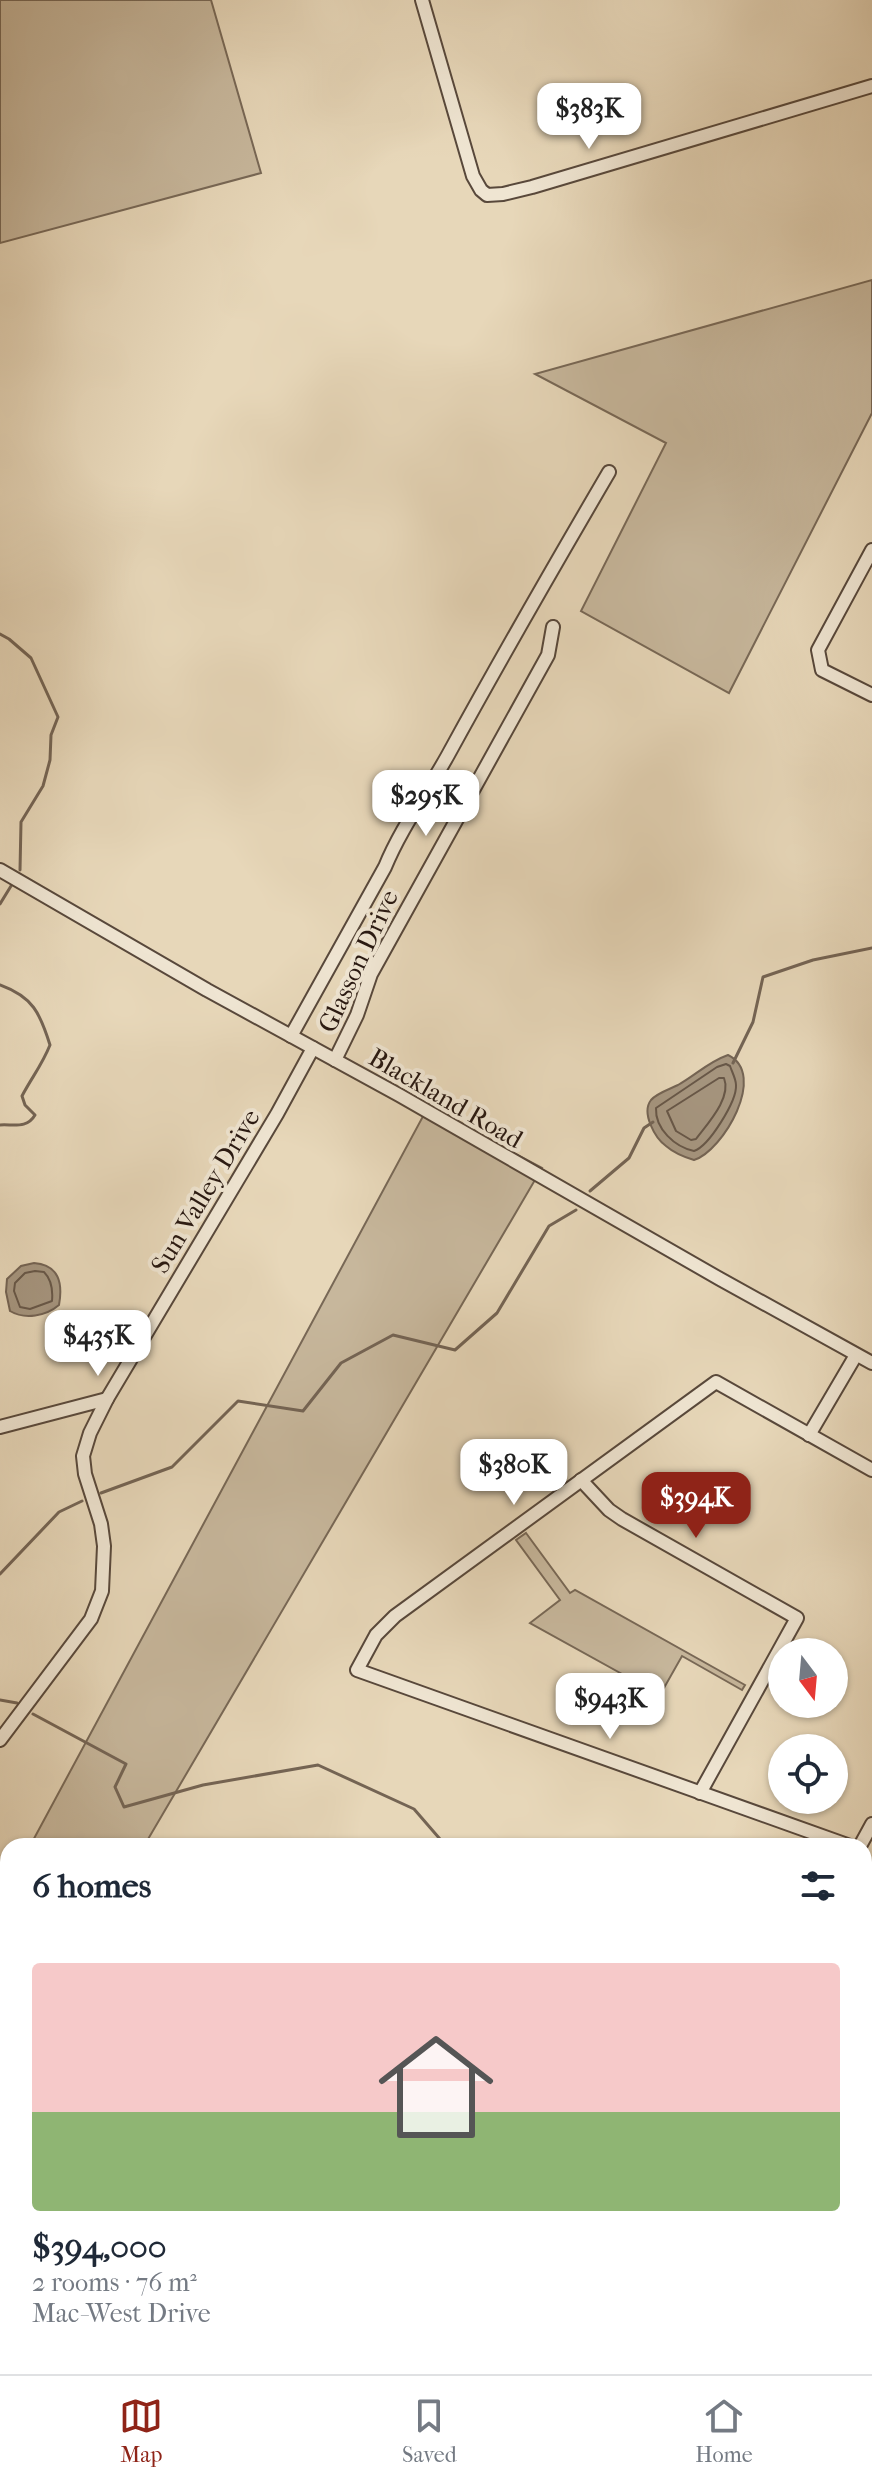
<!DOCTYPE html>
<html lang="en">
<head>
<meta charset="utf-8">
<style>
  body { margin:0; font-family:"IM FELL French Canon",serif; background:#f2f2f3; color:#1f2937; height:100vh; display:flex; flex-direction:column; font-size:30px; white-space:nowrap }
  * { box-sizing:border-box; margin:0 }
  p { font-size:26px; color:#747a83 }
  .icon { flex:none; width:44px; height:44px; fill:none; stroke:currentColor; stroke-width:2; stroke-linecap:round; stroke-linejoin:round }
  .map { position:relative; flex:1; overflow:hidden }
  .panel { position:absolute; left:0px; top:1838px; width:872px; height:536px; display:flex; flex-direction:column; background:#fff; border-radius:24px 24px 0 0; box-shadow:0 2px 6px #0004 }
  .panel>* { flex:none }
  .needle { width:52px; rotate:164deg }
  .tools { position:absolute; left:768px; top:1638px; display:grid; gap:16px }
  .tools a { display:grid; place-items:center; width:80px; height:80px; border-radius:50%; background:#fff; box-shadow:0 2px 6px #0004; font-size:40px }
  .price { position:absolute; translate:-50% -68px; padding:0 18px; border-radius:16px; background:#fff; color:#222; font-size:26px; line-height:52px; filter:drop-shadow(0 2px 4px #0008) }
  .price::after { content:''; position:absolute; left:50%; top:48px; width:24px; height:18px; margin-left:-12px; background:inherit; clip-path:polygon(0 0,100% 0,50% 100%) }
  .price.on { background:#8f2418; color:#fff }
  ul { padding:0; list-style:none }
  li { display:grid; align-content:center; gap:16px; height:424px; padding:0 32px }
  li span { display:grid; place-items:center; height:248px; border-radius:8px; color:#555 }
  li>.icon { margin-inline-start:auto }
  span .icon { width:144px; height:144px; fill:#fffc; stroke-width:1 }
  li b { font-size:34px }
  h2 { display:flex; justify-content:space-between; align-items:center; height:96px; padding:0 32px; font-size:34px }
  .tab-bar { display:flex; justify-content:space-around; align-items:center; height:112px; border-top:2px solid #e0e1e3; background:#fff; font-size:22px; color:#747a83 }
  .tab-bar a { display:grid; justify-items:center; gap:4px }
  .tab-bar .on { color:#8f2418 }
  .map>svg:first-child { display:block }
</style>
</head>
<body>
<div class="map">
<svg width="872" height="2374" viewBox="0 0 872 2374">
  <rect width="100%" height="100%" fill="#e7d7b9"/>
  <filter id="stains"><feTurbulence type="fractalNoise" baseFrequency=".0025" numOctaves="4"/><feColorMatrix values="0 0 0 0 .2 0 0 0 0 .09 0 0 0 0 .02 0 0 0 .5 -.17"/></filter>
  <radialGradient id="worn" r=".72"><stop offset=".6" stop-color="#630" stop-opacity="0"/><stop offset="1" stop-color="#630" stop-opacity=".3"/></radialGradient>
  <g fill="#c7b79c" stroke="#786856" stroke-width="2">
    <path d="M0 0H211L261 173 0 243Z"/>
    <path d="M872 280V413L729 693 581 611 666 443 535 374Z"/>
    <path d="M428 1107 542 1168 144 1846H30Z"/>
    <path d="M526 1533 570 1593 575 1590 745 1685 742 1690 682 1656 660 1695 530 1623 560 1600 516 1540Z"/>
    <path d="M8 1888V2213L0 2223V1902Z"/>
    <path d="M8 2291V2358L0 2339V2298Z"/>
    <path d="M11 2366H116L118 2374H14Z"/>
  </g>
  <g fill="#a69680" stroke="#746454" stroke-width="2">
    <path d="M728 1055C768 1074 723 1151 694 1160 684 1157 674 1153 666 1146 655 1138 641 1113 651 1100 657 1093 670 1089 678 1085 696 1075 708 1062 728 1055Z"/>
    <path d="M34 1263C59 1265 63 1283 59 1305 46 1316 25 1320 10 1311L6 1292 7 1279 21 1266Z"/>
  </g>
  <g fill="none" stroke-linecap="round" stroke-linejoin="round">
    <g stroke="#675748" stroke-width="2">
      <path d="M726 1064 730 1066C732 1072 736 1079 736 1085 737 1101 709 1146 694 1151 675 1147 655 1129 656 1108L717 1067Z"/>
      <path d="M719 1078H724C732 1098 707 1124 696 1139L691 1140 676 1131 667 1111Z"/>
      <path d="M35 1271 44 1272C52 1280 53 1290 52 1301L30 1309 20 1307 14 1291 15 1283 25 1273Z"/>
    </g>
    <g stroke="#746454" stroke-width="3">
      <path d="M0 634 9 639 31 658 58 717 51 735 50 760 43 786 21 822 20 870"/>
      <path d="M0 904 11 886"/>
      <path d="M0 985C33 997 40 1013 50 1045 42 1065 32 1077 22 1096L25 1105 35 1115C27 1129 13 1124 0 1125"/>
      <path d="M733 1063 753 1022 763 977 813 960 872 948"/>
      <path d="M590 1191 629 1158 644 1128 653 1122"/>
      <path d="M101 1493 172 1467 238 1401 303 1411 341 1363 393 1335 455 1350 497 1313 549 1226 576 1210"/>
      <path d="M0 1574 59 1512 82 1501"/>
      <path d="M0 1700 17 1703"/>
      <path d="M33 1714 126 1764 115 1787 124 1807 203 1785 318 1765 414 1809 446 1846"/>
      <path d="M864 2014 872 2013"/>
    </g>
    <g stroke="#58483b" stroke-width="16">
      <g id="minor">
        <path d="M422 0 473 176 481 190 487 195 503 194 532 187 872 86"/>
        <path d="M872 550 818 650 822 670 872 695"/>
        <path d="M0 870 207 990 399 1095 720 1279 872 1363"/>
        <path d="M291 1036 385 867C401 828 427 793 448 755 500 660 554 566 609 472"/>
        <path d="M335 1060 357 1015 371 974 548 655 553 627"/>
        <path d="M0 1427 107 1399"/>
        <path d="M809 1435 856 1355"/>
        <path d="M581 1480 609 1510 622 1519 797 1618 700 1793"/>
        <path d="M0 1740 91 1619 102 1591 104 1546 101 1524 85 1474 83 1456 90 1433 107 1399 277 1114 313 1048"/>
        <path d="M850 1846 357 1670 376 1635 395 1616 716 1382 872 1470"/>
        <path d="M860 1846 872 1824"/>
        <path d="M864 2055 872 2051"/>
        <path d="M864 2248 872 2233"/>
        <path d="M202 2366 204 2374"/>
        <path d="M361 2366 376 2374"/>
        <path d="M605 2374 609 2366"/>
        <path d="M793 2374 798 2366"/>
      </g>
    </g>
    <use href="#minor" stroke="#efe5d2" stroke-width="12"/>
  </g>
  <g text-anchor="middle" stroke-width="8" stroke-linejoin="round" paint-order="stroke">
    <g font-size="26" fill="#281811" stroke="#efe5d2">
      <text transform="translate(358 961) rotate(-65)" y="9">Glasson Drive</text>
      <text transform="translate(446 1098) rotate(30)" y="9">Blackland Road</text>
      <text transform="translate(205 1191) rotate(-59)" y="9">Sun Valley Drive</text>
    </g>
  </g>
  <rect width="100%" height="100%" filter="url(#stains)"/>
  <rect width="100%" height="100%" fill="url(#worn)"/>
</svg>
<div class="tools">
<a><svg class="needle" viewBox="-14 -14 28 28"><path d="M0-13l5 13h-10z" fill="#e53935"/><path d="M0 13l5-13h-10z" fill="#747a83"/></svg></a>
<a><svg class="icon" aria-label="locate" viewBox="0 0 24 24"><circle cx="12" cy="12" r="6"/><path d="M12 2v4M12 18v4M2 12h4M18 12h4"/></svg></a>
</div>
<b class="price" style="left:589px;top:151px">$383K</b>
<b class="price" style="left:426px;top:838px">$295K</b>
<b class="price" style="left:98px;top:1378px">$435K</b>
<b class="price" style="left:514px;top:1507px">$380K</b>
<b class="price on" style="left:696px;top:1540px">$394K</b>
<b class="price" style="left:610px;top:1741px">$943K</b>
<section class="panel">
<h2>6 homes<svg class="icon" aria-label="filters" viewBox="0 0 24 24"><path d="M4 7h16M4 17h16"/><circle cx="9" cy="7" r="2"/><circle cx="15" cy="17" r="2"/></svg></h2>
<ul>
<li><span style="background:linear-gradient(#f6c9c9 60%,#8fb573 0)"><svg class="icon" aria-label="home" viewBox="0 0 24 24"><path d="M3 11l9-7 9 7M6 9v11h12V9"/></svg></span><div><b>$394,000</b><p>2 rooms · 76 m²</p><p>Mac-West Drive</p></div></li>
</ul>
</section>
</div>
<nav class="tab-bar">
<a class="on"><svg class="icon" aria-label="map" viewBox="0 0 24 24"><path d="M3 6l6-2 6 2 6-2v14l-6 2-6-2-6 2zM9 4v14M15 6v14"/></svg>Map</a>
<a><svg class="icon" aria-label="saved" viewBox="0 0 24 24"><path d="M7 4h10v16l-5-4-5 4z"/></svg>Saved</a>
<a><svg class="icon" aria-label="home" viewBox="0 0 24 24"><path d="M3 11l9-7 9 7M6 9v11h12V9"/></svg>Home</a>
</nav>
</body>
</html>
